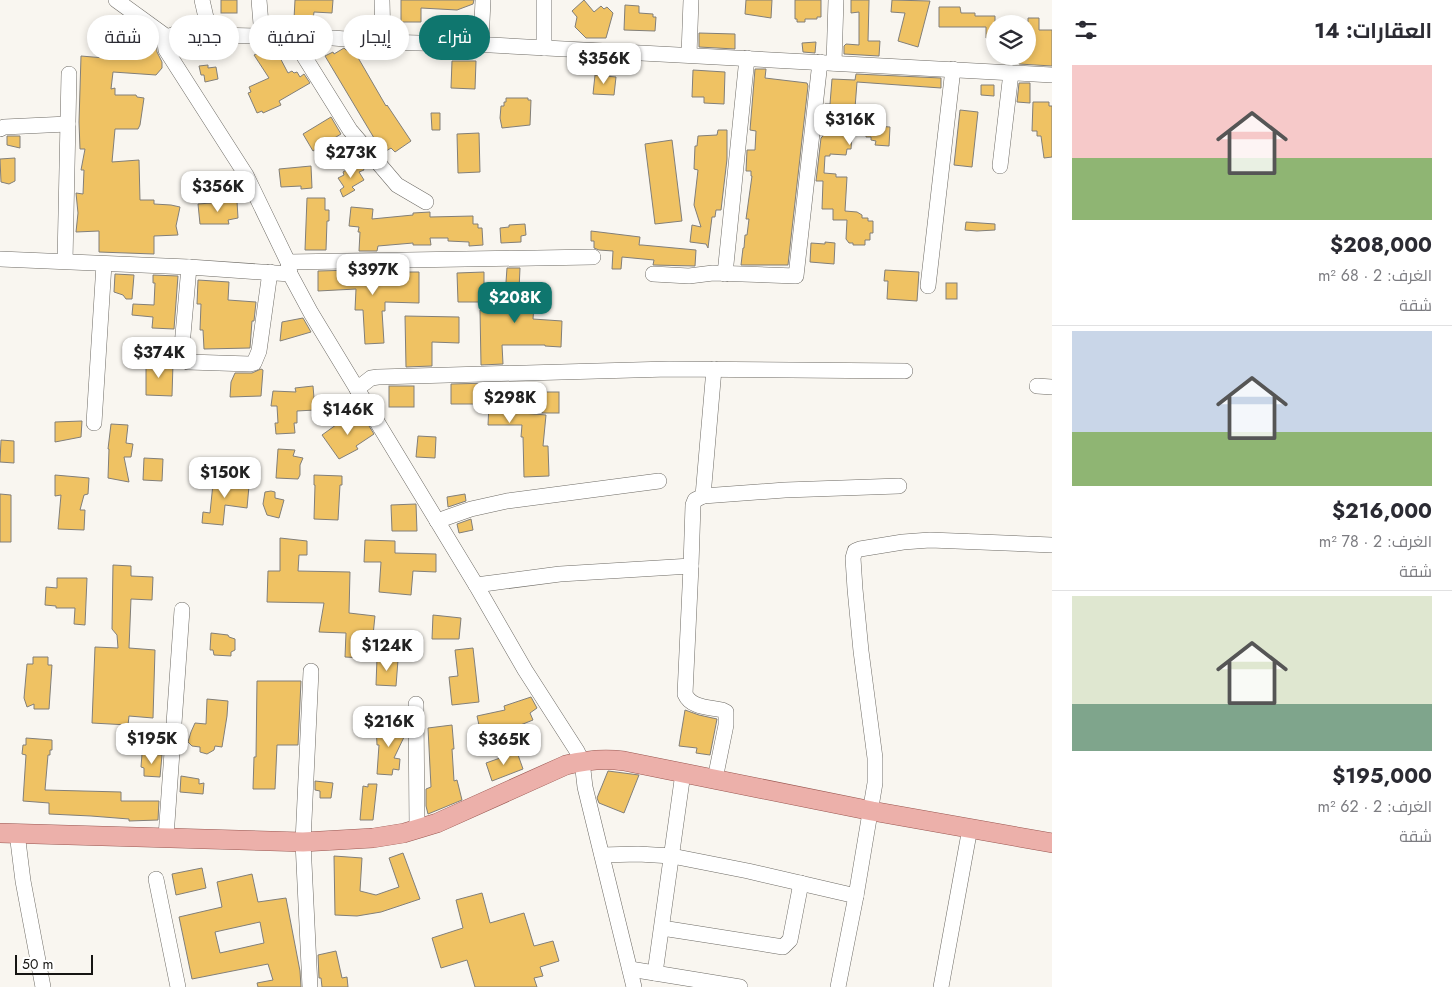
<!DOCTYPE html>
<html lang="ar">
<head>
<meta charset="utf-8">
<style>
  body { margin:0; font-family:Jost,Cairo,sans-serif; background:#f7f7f7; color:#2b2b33; direction:rtl; height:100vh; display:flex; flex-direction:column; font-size:19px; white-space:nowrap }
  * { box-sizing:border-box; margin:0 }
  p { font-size:16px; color:#7c7c81 }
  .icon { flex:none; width:28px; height:28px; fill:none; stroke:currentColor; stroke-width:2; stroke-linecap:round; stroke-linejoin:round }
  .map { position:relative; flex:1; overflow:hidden; direction:ltr }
  .sheet { display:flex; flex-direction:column; background:#fff; width:400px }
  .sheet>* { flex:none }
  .guide { position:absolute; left:15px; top:15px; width:475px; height:45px; direction:rtl; display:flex; gap:10px }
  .fabs { position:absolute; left:986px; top:15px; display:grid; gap:10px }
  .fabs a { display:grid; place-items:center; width:50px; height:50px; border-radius:50%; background:#fff; box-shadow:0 2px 8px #0003; font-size:25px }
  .scale { position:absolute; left:15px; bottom:12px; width:78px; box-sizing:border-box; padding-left:5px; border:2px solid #161513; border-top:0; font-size:14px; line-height:18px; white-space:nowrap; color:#161513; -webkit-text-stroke:4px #fff; paint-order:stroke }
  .price { position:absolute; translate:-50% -42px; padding:0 11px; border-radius:10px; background:#fff; color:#222; font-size:16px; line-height:32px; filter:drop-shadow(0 1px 2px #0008) }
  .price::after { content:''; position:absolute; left:50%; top:30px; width:15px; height:11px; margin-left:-8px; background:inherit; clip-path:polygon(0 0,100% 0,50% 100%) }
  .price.on { background:#0f766e; color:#fff }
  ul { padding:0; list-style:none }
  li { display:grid; align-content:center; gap:10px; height:265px; padding:0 20px }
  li+li { border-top:1px solid #e1e1e2 }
  li span { display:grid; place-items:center; height:155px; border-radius:0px; color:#555 }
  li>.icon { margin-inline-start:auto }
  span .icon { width:90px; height:90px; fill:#fffc; stroke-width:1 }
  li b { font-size:21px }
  h2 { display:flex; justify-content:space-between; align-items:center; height:60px; padding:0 20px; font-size:21px }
  .tag { padding:0 18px; border-radius:22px; background:#fff; box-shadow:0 2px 8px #0003; font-size:18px; line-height:45px }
  .tag.on { background:#0f766e; color:#fff }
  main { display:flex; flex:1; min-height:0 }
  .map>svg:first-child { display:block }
</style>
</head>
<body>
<main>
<section class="sheet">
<h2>العقارات: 14<svg class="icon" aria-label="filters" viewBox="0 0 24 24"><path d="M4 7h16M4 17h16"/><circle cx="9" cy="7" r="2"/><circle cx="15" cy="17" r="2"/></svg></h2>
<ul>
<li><span style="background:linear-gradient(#f6c9c9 60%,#8fb573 0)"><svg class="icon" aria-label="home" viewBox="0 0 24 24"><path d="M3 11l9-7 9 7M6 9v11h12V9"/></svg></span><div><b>$208,000</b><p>الغرف: 2 · 68 m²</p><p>شقة</p></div></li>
<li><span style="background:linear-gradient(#c9d6e8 65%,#8fb573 0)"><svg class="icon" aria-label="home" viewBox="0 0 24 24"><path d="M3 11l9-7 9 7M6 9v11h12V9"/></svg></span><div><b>$216,000</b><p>الغرف: 2 · 78 m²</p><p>شقة</p></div></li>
<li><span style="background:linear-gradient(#dfe7d0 70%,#7fa58c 0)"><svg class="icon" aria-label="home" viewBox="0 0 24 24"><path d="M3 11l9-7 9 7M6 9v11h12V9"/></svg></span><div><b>$195,000</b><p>الغرف: 2 · 62 m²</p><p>شقة</p></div></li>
</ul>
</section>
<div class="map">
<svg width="1052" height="987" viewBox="0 0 1052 987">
  <rect width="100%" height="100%" fill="#f9f6f0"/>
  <g fill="#efc263" stroke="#827f79" fill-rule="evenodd">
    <rect x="221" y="0" width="16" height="13"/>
    <path d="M295 0H333L332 13 314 12 313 20 294 19Z"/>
    <path d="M401 0H474L473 4 457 10 421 8V22H401Z"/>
    <path d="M584 0 594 12 601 6 604 9 607 7 613 13 606 38H586L575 27 577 17 572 11Z"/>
    <path d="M746 0H772L771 18 745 14Z"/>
    <path d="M795 0H821V17H817V19H805V22H797V19H795Z"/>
    <path d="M851 0H869L868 41H880L879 56 844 54V46L846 44 859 45V12L851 13Z"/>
    <path d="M892 0 930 1 918 47 898 41 905 13 891 12Z"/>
    <path d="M625 5 639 6V13L653 14V17H656L655 31 624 30Z"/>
    <path d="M939 7H960L961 13H975V16H995V38H986V27H939Z"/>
    <path d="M1028 18H1039V30H1052V66L1019 64V56H1028Z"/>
    <path d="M699 33 735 34V49L699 47Z"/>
    <path d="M115 36 129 43 144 44 156 42 157 52 162 62V68L156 75 113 72 111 89 115 88V95H136L137 97 144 98 140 125 138 129H115L112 162 139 160 140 200H154V204L171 205 180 207 176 226 178 235 154 236V254L99 252V231L76 232 78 213 76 193 83 194 84 170H81L85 149H80L79 122 81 56 116 59Z"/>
    <path d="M816 42 815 53 803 52 802 43Z"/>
    <path d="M269 48 277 52 288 73 292 71 294 73 297 72 300 77 304 74 310 83 279 101 281 105 263 113 262 111 257 113 248 93 251 92 249 87 269 78 254 55Z"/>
    <path d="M344 48 346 50 353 49 386 106 387 105 411 141 395 152 391 148 383 153 325 56 333 52 334 54Z"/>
    <path d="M452 61H476L475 89 451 88Z"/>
    <path d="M208 65V68L216 67 218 79 205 82 204 75H201L199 66Z"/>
    <path d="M755 69H766L765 78 807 83 808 86 788 265H741L743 248H744L745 235H747L749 219H746L752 176H751V171H746L747 150H755L756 131 750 130Z"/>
    <path d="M693 70 725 72 724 104 704 103V97H692Z"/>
    <path d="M856 74 941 78V88L857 82 854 121H850L848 137H852L851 149H847L846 155 830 154V156H825L824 173 836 174V177H847L845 211 857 212 862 215V218H868V221H873V233H870V240H865V245H853V243H849L846 239 847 220H833V209H822L823 181H816L821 138 823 136 825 104H830L832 79 855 80Z"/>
    <path d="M595 75 616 77 614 95 593 94Z"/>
    <path d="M1019 83H1030V103L1017 102Z"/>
    <path d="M981 85H994V96L981 95Z"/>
    <path d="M506 98H528V100H531L530 125 502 128 500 118 501 106H504V102H506Z"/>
    <path d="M1033 102H1049V106H1052V157L1044 158 1041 136H1037V131H1032Z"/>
    <path d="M960 110 978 112 972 167 954 165Z"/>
    <path d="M431 113H440V130H432Z"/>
    <path d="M331 117 341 134 313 151 303 134Z"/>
    <path d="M876 126 890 127 889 146 875 145 876 141 871 140V137H866V128L876 129Z"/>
    <path d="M718 130H727V159L721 210H716L715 217H712L708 248 706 244 690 242 692 225 701 227 694 205 698 170 694 169 695 146H697L698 136 717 135Z"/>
    <path d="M479 133 480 172 458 173 457 134Z"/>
    <path d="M7 136H20V148L7 145Z"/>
    <path d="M672 140 682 221 655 224 645 144Z"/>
    <path d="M15 158V181L9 184 1 182 0 159Z"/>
    <path d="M360 162 364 170 359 172 364 180 352 187 355 190 343 197 340 190 344 187 338 178 344 175 343 172Z"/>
    <path d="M311 166 312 188 301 189V186L281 187 279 169Z"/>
    <path d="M307 198H325V210H329V221H327L326 250H305Z"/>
    <path d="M237 201 238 218 228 220 229 224H200L198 204Z"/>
    <path d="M351 207 373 209 372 219 413 215V213L430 212V217L473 216V224H478V228H482L483 245 469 246V242L448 241V238H430L431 245H413V243L378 246 377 251H359L360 232H358L359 227 349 226Z"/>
    <path d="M966 222 995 224V230L977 231 965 230Z"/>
    <path d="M525 224 526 235 521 236V242L501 243 500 228 509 227V225Z"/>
    <path d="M591 231 640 237 639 245H642L696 250 695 266 653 265 654 260 622 257 621 269H612L613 251 599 250 594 248V241H591Z"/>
    <path d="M825 242 835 243 834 264 810 262 811 243 825 244Z"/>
    <path d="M507 268H520L519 290 535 291 533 319 562 321 561 347 545 346V345H502L503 364 481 365 480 310H504Z"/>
    <path d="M354 270 353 278 397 280V272H419V303L385 302V311H382L384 343 365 344 363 310H355L356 289 318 291V271Z"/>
    <path d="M885 270 919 272 917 301 887 299 888 281H884Z"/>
    <path d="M484 272V302H458L457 273Z"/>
    <path d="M115 274 134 275 132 299H126L123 295 114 292Z"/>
    <path d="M153 275 178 276 174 329 152 328 153 317 132 315 133 304 154 305 155 283H153Z"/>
    <path d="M198 280 229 282 228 300 256 302 254 321H252L250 348 204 349 203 330H200L201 304H197Z"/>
    <rect x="946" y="283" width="11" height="16"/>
    <path d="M405 316 459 317V343L432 342V366L406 367Z"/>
    <path d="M303 318 311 332 280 341 282 322Z"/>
    <path d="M146 362 173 363 172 396 146 395Z"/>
    <path d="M261 369 263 370 261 396 230 397 231 382 235 373H252Z"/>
    <path d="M492 383V396H498V404L511 405 510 412 546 415 543 446H548L549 476 524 477 523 437H521L522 425H488L489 404H451V384Z"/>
    <path d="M313 386 315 410 297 411V423H294L295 433 276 434 275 423H278L277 406H271L273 391 296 392 295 388Z"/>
    <rect x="389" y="386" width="25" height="21"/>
    <rect x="542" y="392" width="17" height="21"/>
    <path d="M361 413 374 434 356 446 358 449 339 459 322 435 340 422 346 423Z"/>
    <path d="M82 421 81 437 55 442V422Z"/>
    <path d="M111 424 128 425 126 443 133 444 131 457H124L129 482 108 478 109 449H108Z"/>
    <path d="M418 436 436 437 435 458 416 457Z"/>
    <path d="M1 440 14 441V463L0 462Z"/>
    <path d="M278 449 295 450 293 456 303 458 300 465V475L298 479 276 478Z"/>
    <path d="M144 458 163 459 162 481 143 480Z"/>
    <path d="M214 474 230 475 229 481 249 486 247 508 225 505 223 525 202 523 203 512 210 513Z"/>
    <path d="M55 475 89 478 88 494 84 495 80 510H85L84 530 58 529 61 495 55 496Z"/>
    <path d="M314 475 342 476V485H340L338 520 314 519 315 485H314Z"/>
    <path d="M271 491 275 492V498L284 500 279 518 267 515 263 504 265 492Z"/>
    <path d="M0 494 11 495V542H0Z"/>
    <path d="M465 494 466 501 448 507 447 497Z"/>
    <path d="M416 504 417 531H392L391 505Z"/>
    <path d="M471 519 473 530 459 533 457 524Z"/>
    <path d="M280 538 307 541V555H299L298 571 350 572 349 613 375 616 373 635 366 634 364 658 345 657 346 633 319 632 324 603 267 602 268 571H280Z"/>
    <path d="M365 540 395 541V553L436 554V572L413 571 411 595 379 592 381 562H364Z"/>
    <path d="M113 565 131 566V576L153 577 152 600 131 599 129 648 155 650 153 718 129 716 128 725 92 723 95 647 118 648 117 635 112 629Z"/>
    <path d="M57 578H87L85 625 74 624 75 608H56V606L45 605 46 587 57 588Z"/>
    <path d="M433 615 461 618 459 639H432Z"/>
    <path d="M211 633 228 635 229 637 235 639V650L231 652V656L214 655 213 650H210Z"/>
    <path d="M473 648 479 702 452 705 449 677 458 676 455 650Z"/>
    <path d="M33 657H48V665H52L49 709H34V704L27 707 24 698 27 664H33Z"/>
    <path d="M377 658 398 660 396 686 376 685Z"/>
    <path d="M257 681H301L298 745H277L275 789H253L254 757H256Z"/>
    <path d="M531 697 537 708 530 713 533 720 513 728 514 732 482 739 477 716 505 710 504 706Z"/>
    <path d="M207 699 228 701 227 716 222 747 215 746 214 750 207 754 200 752V747L192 746 188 742 191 732 195 723 206 724Z"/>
    <path d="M685 710 699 715 717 719 710 755 696 753 697 748 679 746Z"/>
    <path d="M376 724 403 727 405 735 394 758 400 759 399 770 393 769 392 775 377 774 379 745H377Z"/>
    <path d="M452 725 454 749H452L454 781 457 780 462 800 428 814 426 806V789L431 787 428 728Z"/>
    <path d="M26 738 52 740V750H50V755H48L45 790 121 792V801H159L158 820 129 821V819L91 816 49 814V803L23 801 26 755 22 754 23 745H26Z"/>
    <path d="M517 752 523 769 492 781 486 763Z"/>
    <path d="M142 754 162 755 160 777 144 776V768L141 767Z"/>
    <path d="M608 771 639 775 624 813 599 803 597 798Z"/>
    <path d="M181 776 199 779V784L204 783 203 794 180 792Z"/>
    <path d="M315 781 333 783 331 798H320V791L315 790Z"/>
    <path d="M368 784H377L373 820H360L363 786 368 787Z"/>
    <path d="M403 853 420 899 381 912 357 916 335 915 334 856 362 858 360 891 376 895 399 887 389 858Z"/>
    <path d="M202 868 206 888 176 895 172 874Z"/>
    <path d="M252 874 258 902 286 898 300 971 301 987H258L257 983 273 980 268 964 192 979 179 917 222 907 217 882ZM260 922 264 943 220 953 215 932Z"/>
    <path d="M482 893 490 923 524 913 534 946 553 941 559 961 540 967 543 976 534 978 537 987H475L467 960 441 968 432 938 463 928 456 900Z"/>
    <path d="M336 951 342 978 347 977 348 987H322L321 978H319L318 955Z"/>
  </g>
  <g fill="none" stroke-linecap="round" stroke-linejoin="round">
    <g stroke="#6e6b65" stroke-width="16">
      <g id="minor">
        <path d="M116 0 167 37"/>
        <path d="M202 0 210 35"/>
        <path d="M259 0 262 36"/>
        <path d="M382 0 383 42"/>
        <path d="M167 37 165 43 166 50 246 175 288 262 290 274 311 313 476 585 525 670 577 751 582 761 585 787 634 987"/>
        <path d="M167 37 175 34 333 38 383 42 491 45 1052 75"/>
        <path d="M292 37 350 130 397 185 426 202"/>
        <path d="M481 44 483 0"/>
        <path d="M544 48V0"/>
        <path d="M689 55 691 0"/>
        <path d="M834 63 836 0"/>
        <path d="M0 129 4 127 68 124"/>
        <path d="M1000 166 1011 73"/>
        <path d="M0 259 189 267 290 274"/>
        <path d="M65 261 69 74"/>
        <path d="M288 262 593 257"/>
        <path d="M189 267 182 346 184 359 188 362 250 364 254 363 259 351 270 272"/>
        <path d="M653 274 689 276 713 273 796 276 820 62"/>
        <path d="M725 274 747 58"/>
        <path d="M928 286 953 69"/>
        <path d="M1037 386 1052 387"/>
        <path d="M357 389 371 378 378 377 669 369 905 371"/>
        <path d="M94 423 104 264"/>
        <path d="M703 496 785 490 899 486"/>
        <path d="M437 521 471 509 507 501 659 481"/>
        <path d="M691 566 685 694C691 708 709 707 722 710L726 712V725L715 779"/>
        <path d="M476 585 560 574 691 566 693 505 695 500 703 496 714 369"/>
        <path d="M416 704 417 829"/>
        <path d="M17 833 23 881 43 987"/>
        <path d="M166 837 182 610"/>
        <path d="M602 855 638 854 672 856 748 871 856 896"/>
        <path d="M156 879 178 987"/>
        <path d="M662 928 783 947 790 940 801 883"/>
        <path d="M630 969 740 987"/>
        <path d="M655 973 683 773"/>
        <path d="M310 987 303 842 311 671"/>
        <path d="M838 987 856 896 875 783V758L861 651 855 589 853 558 855 551 860 549 903 542 930 540 1052 545"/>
        <path d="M941 987 970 828"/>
      </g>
    </g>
    <g stroke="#995751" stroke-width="20">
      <path id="major" d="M0 833 303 842 373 838 404 833 437 823 566 765C586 760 603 758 624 761L872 811 1052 843"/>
    </g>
    <use href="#minor" stroke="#fff" stroke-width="15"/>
    <use href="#major" stroke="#ecb0aa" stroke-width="19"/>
  </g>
</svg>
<div class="fabs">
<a><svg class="icon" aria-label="layers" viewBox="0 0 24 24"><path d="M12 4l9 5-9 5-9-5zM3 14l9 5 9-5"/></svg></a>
</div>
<div class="scale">50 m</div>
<b class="price" style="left:604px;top:85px">$356K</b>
<b class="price" style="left:850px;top:146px">$316K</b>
<b class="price" style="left:351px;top:179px">$273K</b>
<b class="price" style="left:218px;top:213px">$356K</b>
<b class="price" style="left:373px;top:296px">$397K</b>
<b class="price on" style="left:515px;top:324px">$208K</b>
<b class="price" style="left:159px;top:379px">$374K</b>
<b class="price" style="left:510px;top:424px">$298K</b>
<b class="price" style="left:348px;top:436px">$146K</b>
<b class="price" style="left:225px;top:499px">$150K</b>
<b class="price" style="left:387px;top:672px">$124K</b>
<b class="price" style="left:389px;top:748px">$216K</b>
<b class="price" style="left:152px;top:765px">$195K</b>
<b class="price" style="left:504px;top:766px">$365K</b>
<div class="guide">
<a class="tag on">شراء</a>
<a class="tag">إيجار</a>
<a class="tag">تصفية</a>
<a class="tag">جديد</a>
<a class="tag">شقة</a>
</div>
</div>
</main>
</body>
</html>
